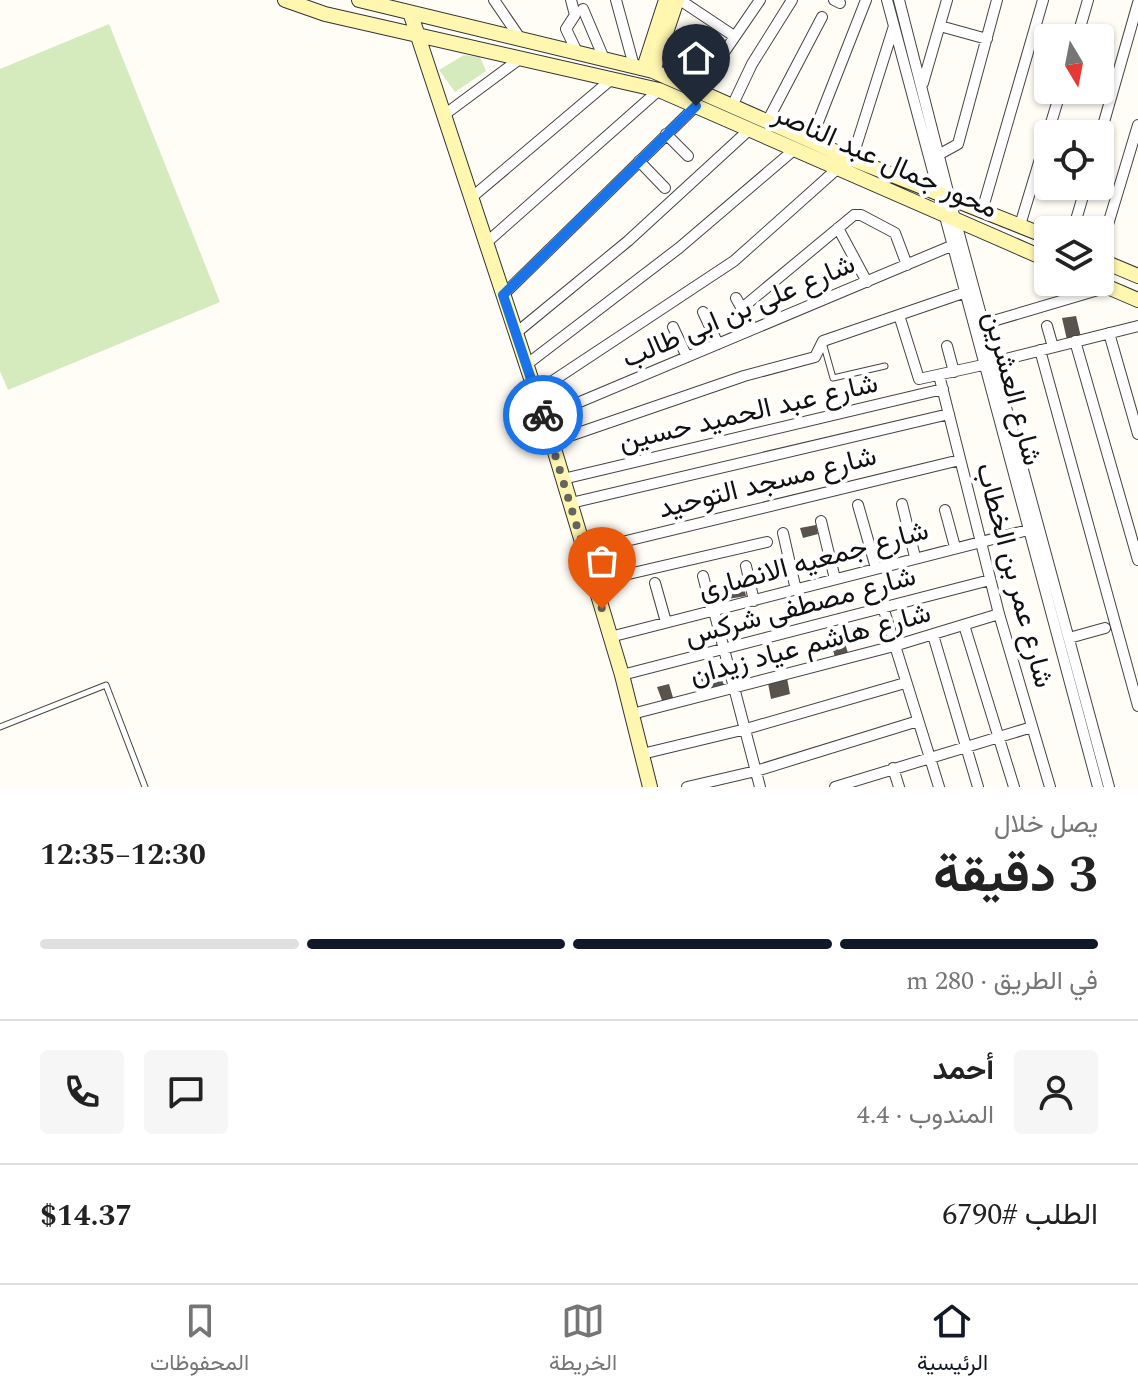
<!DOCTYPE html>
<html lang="ar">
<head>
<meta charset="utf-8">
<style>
  body { margin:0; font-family:Spectral,Vazirmatn,serif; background:#f6f6f6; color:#222; direction:rtl; height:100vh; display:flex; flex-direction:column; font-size:30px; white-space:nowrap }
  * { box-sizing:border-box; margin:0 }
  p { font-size:26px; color:#767676 }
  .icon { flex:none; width:44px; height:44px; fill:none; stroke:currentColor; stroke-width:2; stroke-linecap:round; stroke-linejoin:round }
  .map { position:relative; height:787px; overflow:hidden; direction:ltr }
  .sheet { display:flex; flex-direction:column; background:#fff; flex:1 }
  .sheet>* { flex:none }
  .needle { width:52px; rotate:170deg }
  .buttons { position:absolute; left:1034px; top:24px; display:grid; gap:16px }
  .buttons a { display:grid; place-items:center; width:80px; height:80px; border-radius:8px; background:#fff; box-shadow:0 2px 6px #0004; font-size:40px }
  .pin { position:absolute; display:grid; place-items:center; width:68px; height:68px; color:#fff; margin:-82px -34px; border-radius:50% 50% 50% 0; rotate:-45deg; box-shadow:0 0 8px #0007 }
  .pin .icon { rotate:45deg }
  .courier { position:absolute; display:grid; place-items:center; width:80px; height:80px; margin:-40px; border:6px solid #1a73e8; border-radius:50%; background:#fff; color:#222; box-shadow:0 2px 10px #0007 }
  .headline em { font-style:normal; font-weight:700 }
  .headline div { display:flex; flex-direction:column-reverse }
  .headline { display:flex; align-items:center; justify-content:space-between; height:136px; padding:0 40px }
  h1 { font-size:52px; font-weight:700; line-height:60px }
  .bar { display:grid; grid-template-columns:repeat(4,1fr); gap:12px 8px; align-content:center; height:96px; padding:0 40px }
  .bar i { height:10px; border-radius:6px; background:#e0e0e0 }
  .bar .active { background:#111827 }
  .bar p { grid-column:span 4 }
  .line { display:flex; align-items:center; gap:20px; padding:0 40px; border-top:2px solid #e0e0e0 }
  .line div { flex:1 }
  .round { display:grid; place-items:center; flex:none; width:84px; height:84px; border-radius:8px; background:#f6f6f6 }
  .tabs { display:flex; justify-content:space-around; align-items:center; height:112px; border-top:2px solid #e0e0e0; background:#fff; font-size:22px; color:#767676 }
  .tabs a { display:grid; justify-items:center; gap:4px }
  .tabs .active { color:#111827 }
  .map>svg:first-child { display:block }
  .green { fill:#d5ebbd }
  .building { fill:#5a524d }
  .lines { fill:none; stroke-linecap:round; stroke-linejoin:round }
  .lane-casing { stroke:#444; stroke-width:7 }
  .street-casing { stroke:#444; stroke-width:12 }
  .secondary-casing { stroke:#333; stroke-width:16 }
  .lane { stroke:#fff; stroke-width:5 }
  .street { stroke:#fff; stroke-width:10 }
  .secondary { stroke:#fff6b0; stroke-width:14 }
  .done { stroke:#646461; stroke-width:8; stroke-dasharray:0 14.4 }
  .route { stroke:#1a73e8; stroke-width:10 }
  .labels { text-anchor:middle; stroke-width:8; stroke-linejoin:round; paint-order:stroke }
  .street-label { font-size:28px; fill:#111; stroke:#fff }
</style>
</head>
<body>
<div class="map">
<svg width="1138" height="787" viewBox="0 0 1138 787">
  <rect width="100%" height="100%" fill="#fffdf5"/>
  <!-- green -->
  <path class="green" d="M109,24L220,302L8,390L0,371V69Z
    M464,55L480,57L486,71L455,92L439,70Z"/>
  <!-- building -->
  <path class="building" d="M1076,316L1081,337L1067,340L1062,318Z
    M816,525L818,534L803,538L800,528Z
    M742,578L746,596L728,599L724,581Z
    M843,637L848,653L835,657L830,640Z
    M718,671L725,687L705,691L700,676Z
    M787,678L790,694L771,699L768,683Z
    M669,684L674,701L663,703L657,687Z"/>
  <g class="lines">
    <!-- lane casing -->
    <g class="lane-casing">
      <path id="lane" d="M824,346L833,378L885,366
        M0,727L106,685L145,787"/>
    </g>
    <!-- street casing -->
    <g class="street-casing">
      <path id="street" d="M494,0L522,41
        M571,0L575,15L566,29L578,54
        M616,0L634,66
        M680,0L734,36
        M834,0L840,3
        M887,0L1098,787
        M899,0L955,219L1109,787
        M583,9L605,61
        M940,26L987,39
        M1077,38L1088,0
        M725,51L760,0
        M923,83L947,0
        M695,87L716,48
        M733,104L752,64L792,0
        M444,115L521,58
        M768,120L822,17
        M666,134L688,156
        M1100,136L1138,3
        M811,140L866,0
        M940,154L958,144L997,0
        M852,159L894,26
        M639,161L665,188
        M471,198L613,78
        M982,211L1043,0
        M1020,225L1061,90
        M838,228L867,282
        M1073,230L1086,186
        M486,243L659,90
        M1100,251L1138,125
        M503,295L696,106
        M736,298L753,329
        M742,308L854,215H861L895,233L907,265
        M703,312L718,344
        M899,315L919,379L983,365
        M983,324L1108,287
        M1047,326L1053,347
        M673,327L687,357
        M516,333L628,241L750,129
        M1109,333L1138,434
        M1075,341L1138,560
        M947,346L954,372
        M1040,350L1138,706
        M994,362L1138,326
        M526,365L679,248L795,149
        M939,375L999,614L1050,787
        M536,392L734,261L837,169
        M544,417L951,246
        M552,442L744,376L815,357L823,341L963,293
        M563,479L943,389
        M571,503L949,414
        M902,504L915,557
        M858,505L876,568
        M945,510L955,547
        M821,521L835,579
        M783,533L796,590
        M585,551L960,460
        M746,566L754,601
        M703,576L712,611
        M594,582L767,542
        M655,583L666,622
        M883,607L939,787
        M714,611L760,787
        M964,625L1014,787
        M933,635L978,787
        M610,637L1028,530
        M1069,638L1105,628
        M622,675L990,580
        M632,714L894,646L999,614
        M642,754L746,729L905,683
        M893,768L899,787
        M687,787L756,771L918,721
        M835,787L1032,727"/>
    </g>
    <!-- secondary casing -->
    <g class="secondary-casing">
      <path id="secondary" d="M285,0L325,14L659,90L1048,260
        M359,0L653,71L852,159L1048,237
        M411,15L552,442L622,675L650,787
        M644,68L666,0
        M653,71L677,0
        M1100,260L1138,276
        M1096,282L1138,300"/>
    </g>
    <!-- lane -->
    <use href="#lane" class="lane"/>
    <!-- street -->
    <use href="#street" class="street"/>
    <!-- secondary -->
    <use href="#secondary" class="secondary"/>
  </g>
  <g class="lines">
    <!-- done -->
    <path class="done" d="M543,415L602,609"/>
    <!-- route -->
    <path class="route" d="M543,415L503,295L696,106"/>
  </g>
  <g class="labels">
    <!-- street labels -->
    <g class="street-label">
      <text transform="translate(886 160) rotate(24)" y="10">محور جمال عبد الناصر</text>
      <text transform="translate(738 310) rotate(-23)" y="10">شارع على بن ابى طالب</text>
      <text transform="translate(1014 388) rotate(75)" y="10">شارع العشرين</text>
      <text transform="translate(748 411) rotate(-13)" y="10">شارع عبد الحميد حسين</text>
      <text transform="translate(767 481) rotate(-14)" y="10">شارع مسجد التوحيد</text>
      <text transform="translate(813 559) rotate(-15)" y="10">شارع جمعيه الانصارى</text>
      <text transform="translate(1016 575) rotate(75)" y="10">شارع عمر بن الخطاب</text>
      <text transform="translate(800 605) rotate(-15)" y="10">شارع مصطفى شركس</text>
      <text transform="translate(810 643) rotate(-15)" y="10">شارع هاشم عياد زيدان</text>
    </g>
  </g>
</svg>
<div class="buttons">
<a><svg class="needle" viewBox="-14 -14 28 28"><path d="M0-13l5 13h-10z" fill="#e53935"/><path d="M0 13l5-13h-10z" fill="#767676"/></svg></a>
<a><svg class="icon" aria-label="locate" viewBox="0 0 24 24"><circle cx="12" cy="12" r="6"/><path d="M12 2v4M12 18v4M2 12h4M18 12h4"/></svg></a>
<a><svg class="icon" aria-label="layers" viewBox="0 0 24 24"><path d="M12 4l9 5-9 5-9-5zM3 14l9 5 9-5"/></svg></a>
</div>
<div class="pin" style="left:602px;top:609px;background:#ea580c"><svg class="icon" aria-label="bag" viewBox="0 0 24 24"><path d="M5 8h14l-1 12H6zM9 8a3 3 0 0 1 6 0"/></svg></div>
<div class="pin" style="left:696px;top:106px;background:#1f2937"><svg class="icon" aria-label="home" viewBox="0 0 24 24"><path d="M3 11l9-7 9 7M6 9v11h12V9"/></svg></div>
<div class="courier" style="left:543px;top:415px"><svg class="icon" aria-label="bike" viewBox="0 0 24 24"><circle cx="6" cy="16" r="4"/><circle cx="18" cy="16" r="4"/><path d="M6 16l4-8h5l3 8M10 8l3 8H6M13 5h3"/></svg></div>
</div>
<section class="sheet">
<div class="headline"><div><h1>3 دقيقة</h1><p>يصل خلال</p></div><em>12:30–12:35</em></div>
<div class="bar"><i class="active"></i><i class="active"></i><i class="active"></i><i></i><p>في الطريق · 280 m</p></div>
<div class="line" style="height:144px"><a class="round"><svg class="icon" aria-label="person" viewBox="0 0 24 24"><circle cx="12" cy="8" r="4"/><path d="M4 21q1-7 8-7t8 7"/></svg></a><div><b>أحمد</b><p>المندوب · 4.4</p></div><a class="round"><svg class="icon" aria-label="chat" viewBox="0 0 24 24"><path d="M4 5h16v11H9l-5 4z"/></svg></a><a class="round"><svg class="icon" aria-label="phone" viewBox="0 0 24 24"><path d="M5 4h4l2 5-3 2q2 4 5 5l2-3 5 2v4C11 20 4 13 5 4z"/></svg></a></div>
<div class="line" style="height:104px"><div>الطلب #6790</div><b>$14.37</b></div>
</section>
<nav class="tabs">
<a class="active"><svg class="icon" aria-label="home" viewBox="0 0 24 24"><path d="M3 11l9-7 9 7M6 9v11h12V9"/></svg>الرئيسية</a>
<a><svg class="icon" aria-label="map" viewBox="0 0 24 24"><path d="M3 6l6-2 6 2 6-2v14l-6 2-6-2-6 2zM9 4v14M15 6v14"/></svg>الخريطة</a>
<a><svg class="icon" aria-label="saved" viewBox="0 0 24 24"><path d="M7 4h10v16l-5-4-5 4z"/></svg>المحفوظات</a>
</nav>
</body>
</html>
